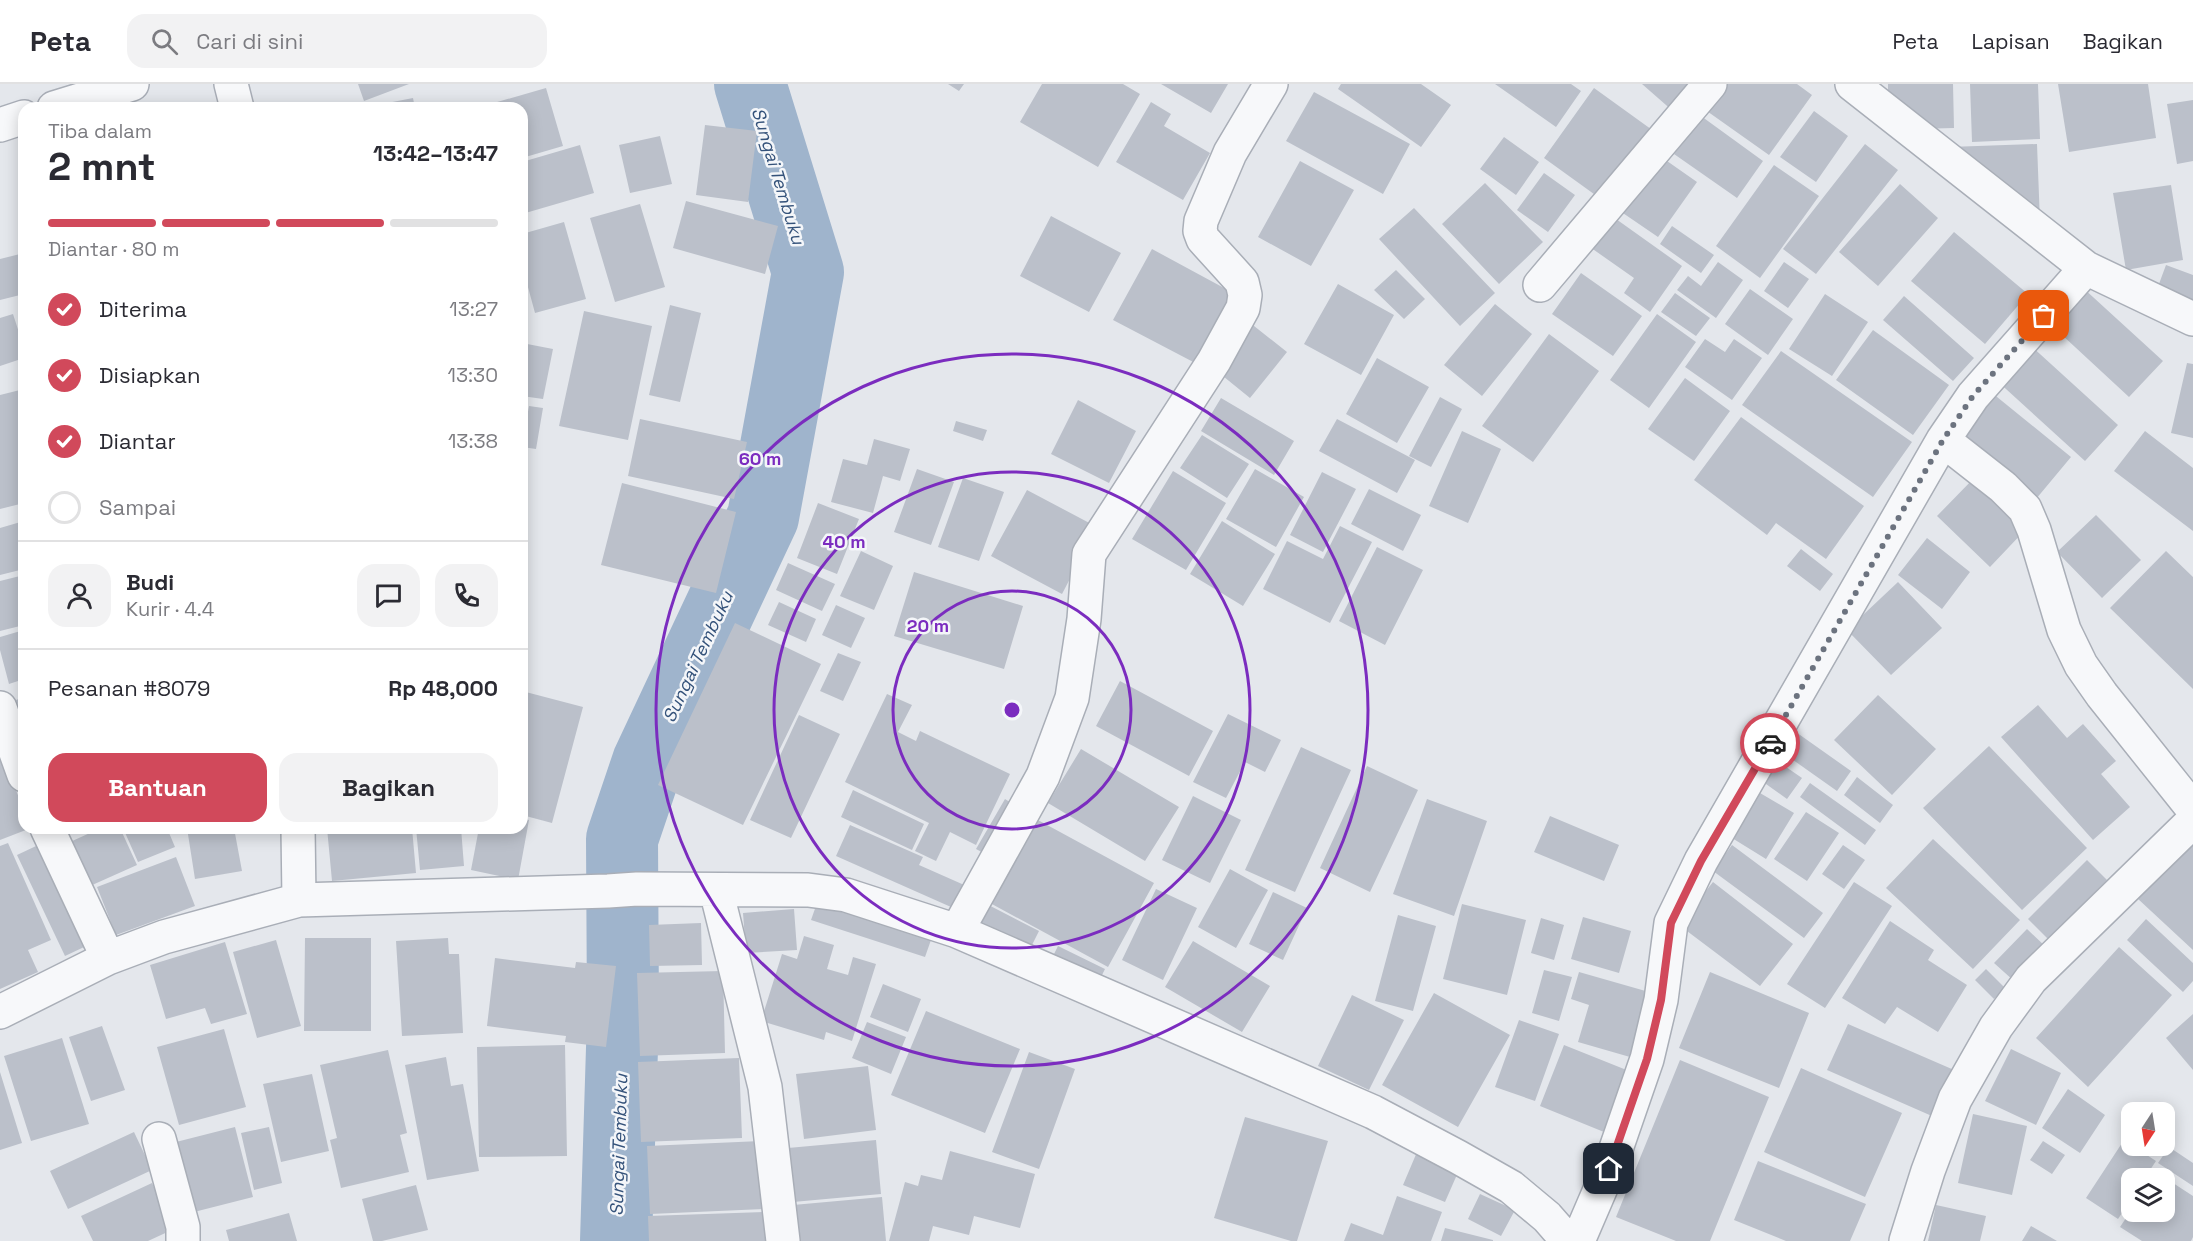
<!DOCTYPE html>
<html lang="id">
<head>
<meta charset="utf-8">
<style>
  body { margin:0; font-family:"Space Grotesk",sans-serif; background:#f2f2f3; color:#2b2b33; height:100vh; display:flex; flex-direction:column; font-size:22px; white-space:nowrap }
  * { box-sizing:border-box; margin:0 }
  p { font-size:20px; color:#7c7c81 }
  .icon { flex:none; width:33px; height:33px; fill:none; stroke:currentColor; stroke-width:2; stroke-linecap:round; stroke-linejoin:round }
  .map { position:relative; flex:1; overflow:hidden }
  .drawer { position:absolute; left:18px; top:18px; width:510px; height:732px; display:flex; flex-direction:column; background:#fff; border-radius:18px; box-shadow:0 3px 15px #0003 }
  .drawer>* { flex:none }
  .needle { width:39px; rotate:192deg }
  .controls { position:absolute; left:2121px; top:1018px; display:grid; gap:12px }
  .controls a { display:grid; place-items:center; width:54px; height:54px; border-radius:12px; background:#fff; box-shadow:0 3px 15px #0003; font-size:30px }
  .pin { position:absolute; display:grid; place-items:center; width:51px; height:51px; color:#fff; margin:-26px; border-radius:12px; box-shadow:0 3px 9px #0006 }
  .courier { position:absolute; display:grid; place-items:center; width:60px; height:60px; margin:-30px; border:4px solid #d1495b; border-radius:50%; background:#fff; color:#222; box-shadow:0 2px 8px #0007 }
  .overview em { font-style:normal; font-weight:800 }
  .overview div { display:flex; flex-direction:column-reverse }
  .overview { display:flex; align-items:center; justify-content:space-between; height:102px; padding:0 30px }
  h1 { font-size:39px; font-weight:800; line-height:45px }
  .bar { display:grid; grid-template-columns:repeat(4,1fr); gap:9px 6px; align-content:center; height:72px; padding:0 30px }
  .bar i { height:8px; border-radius:4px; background:#e1e1e2 }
  .bar .active { background:#d1495b }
  .bar p { grid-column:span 4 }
  .line { display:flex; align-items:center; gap:15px; padding:0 30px; border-top:2px solid #e1e1e2 }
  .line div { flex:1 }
  .round { display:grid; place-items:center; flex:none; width:63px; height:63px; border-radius:18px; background:#f2f2f3 }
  ol { padding:0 30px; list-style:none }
  li { display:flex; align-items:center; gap:18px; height:66px }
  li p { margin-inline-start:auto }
  li .icon { padding:6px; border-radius:50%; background:#d1495b; color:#fff; stroke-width:4 }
  li:last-child { color:#7c7c81 }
  li i { width:33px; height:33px; border:3px solid #e1e1e2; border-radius:50% }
  .action { display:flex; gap:12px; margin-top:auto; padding:12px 30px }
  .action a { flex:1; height:69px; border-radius:18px; background:#d1495b; color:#fff; font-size:24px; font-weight:800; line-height:69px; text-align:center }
  .action a+a { background:#f2f2f3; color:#2b2b33 }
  header { display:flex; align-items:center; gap:36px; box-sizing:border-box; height:84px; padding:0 30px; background:#fff; border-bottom:2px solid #e1e1e2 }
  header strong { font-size:28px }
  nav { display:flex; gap:33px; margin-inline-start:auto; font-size:21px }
  .search { width:420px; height:54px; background:#f2f2f3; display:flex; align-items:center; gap:15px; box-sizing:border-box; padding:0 21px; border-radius:18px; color:#7c7c81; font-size:22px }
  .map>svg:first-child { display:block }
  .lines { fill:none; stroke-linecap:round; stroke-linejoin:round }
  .river { stroke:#9fb4cc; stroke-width:72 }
  .building { fill:#bbc0ca }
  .minor-casing { stroke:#a9aeb7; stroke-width:36 }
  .minor { stroke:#f7f8fa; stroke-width:33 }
  .done { stroke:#6c737f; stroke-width:6; stroke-dasharray:0 10.8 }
  .route { stroke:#d1495b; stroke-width:8 }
  .ring { fill:none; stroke:#7b2cbf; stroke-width:3 }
  .labels { text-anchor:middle; stroke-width:5; stroke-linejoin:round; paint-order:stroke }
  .water-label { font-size:18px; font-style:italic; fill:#34527a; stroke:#f4f6f9 }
  .centre { fill:#7b2cbf; stroke:#f4f6f9; stroke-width:3 }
  .ring-label { font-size:18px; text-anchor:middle; font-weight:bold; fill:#7b2cbf; stroke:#f4f6f9; stroke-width:5; stroke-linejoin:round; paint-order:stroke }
</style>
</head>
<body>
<header>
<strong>Peta</strong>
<div class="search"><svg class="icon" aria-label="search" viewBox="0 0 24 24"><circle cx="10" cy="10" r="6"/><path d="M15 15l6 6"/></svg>Cari di sini</div>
<nav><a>Peta</a><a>Lapisan</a><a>Bagikan</a></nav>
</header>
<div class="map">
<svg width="2193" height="1157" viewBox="0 0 2193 1157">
  <rect width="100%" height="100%" fill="#e4e7ec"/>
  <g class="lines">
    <!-- river -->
    <path class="river" d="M616,1157L623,932L622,755L648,678L763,433L808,188L750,0"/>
  </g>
  <!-- building -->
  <path class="building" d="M358,0H409L364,17Z
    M948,0H964L959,7Z
    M1042,0H1123L1140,10L1098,83L1020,38Z
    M1161,0H1228L1211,29Z
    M1341,0H1421L1451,21L1421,63L1338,5Z
    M1495,0H1571L1581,7L1556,43Z
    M1642,0H1698L1674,28Z
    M1721,0H1797L1812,11L1769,71L1704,25Z
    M1888,0H1953L1954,44L1916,45L1888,21Z
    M1970,0H2038L2040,55L1972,58Z
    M2058,0H2148L2156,54L2069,68Z
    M546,4L563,62L522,74V24L480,23Z
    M1594,4L1655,48L1605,118L1544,74Z
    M1314,8L1410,60L1383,110L1286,57Z
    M413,14L415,24H378L377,21Z
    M2193,16V77L2177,80L2167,20Z
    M1151,18L1171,30L1164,42L1210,69L1183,116L1116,78Z
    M1814,27L1848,52L1816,98L1780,73Z
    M1701,32L1763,77L1737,114L1674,70Z
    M705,41L757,47L748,118L696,111Z
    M660,52L672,100L630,109L619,61Z
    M1504,53L1539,78L1516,111L1480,85Z
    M1865,60L1898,86L1816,190L1783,165Z
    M2037,60L2040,138L1949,63Z
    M580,61L594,109L522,130V78Z
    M1657,70L1697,98L1658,153L1617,125Z
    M1300,77L1354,106L1311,182L1258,153Z
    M1774,81L1819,112L1760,194L1716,162Z
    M1544,89L1575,111L1548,148L1517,126Z
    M1485,99L1543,158L1499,200L1442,140Z
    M1900,100L1938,134L1878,202L1839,168Z
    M2171,101L2183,176L2126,186L2113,109Z
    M686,117L778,142L765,190L673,164Z
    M640,120L665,203L615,218L590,134Z
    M1414,124L1495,209L1460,242L1379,155Z
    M1609,130L1682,182L1650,228L1624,209L1634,194L1587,161Z
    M1051,132L1121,169L1089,228L1020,192Z
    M564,138L586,215L535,229L522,181V150Z
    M1672,142L1714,171L1701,189L1660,160Z
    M1954,148L2028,210L1985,260L1911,197Z
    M1152,165L1237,211L1199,281L1113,236Z
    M24,169V210L0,216V175Z
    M1718,178L1743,196L1716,234L1677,206L1688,192L1701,202Z
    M1784,178L1809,195L1788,224L1764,207Z
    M2166,181L2193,191V222L2156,208Z
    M1396,186L1425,215L1404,235L1374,206Z
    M1581,189L1642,232L1613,272L1552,230Z
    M1338,200L1394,231L1361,291L1304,260Z
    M2082,203L2163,277L2129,313L2048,238Z
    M1750,205L1793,235L1768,271L1725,240Z
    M1675,209L1710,234L1696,252L1661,228Z
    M1825,210L1868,238L1832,292L1789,265Z
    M1904,212L1974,274L1953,297L1883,236Z
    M1495,220L1532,250L1482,312L1444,281Z
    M670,221L701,229L680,318L649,311Z
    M584,227L652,242L628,356L559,342Z
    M13,230L24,264V274L0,282V234Z
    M1657,230L1696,258L1649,324L1610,296Z
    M1249,238L1287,268L1250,314L1213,284Z
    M1873,246L1949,301L1913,351L1836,296Z
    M1549,250L1599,287L1533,378L1482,342Z
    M1705,255L1725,268L1734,255L1762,274L1732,316L1685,283Z
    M522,259L553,265L543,315L522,312Z
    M2028,259L2118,341L2085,377L1995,295Z
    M1781,267L1912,358L1873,413L1742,321Z
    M1377,274L1429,303L1397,359L1346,330Z
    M2187,279L2193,280V354L2171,349Z
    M1685,294L1730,327L1694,377L1648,345Z
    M1986,304L2071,373L2036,415L1952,345Z
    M24,305V419L0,425V311Z
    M1440,313L1462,325L1431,383L1409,372Z
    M1221,314L1294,357L1274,391L1201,347Z
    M1078,316L1136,347L1109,399L1051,370Z
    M529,322L543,324L536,365L522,363Z
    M1741,333L1864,422L1826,475L1776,439L1767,451L1694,396Z
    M640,335L747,358L734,415L628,392Z
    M1337,335L1415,376L1397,409L1319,367Z
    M956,337L987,346L983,357L953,347Z
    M1462,347L1501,365L1468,439L1429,422Z
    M2145,347L2193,384V447L2114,387Z
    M1202,351L1249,380L1227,414L1180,384Z
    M874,355L910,365L900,397L883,392L873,429L831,418L843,375L867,381Z
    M917,385L954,398L931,461L894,448Z
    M1255,385L1304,413L1276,463L1226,435Z
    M1173,387L1226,419L1186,486L1132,455Z
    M1322,388L1356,405L1323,468L1290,451Z
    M1975,393L2027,444L1990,483L1937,432Z
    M963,394L1004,408L979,477L938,463Z
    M622,399L736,428L716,509L601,481Z
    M1369,405L1421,431L1403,467L1351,440Z
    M1027,406L1097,443L1062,510L991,472Z
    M818,419L859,435L837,490L797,474Z
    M2096,431L2141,476L2102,514L2057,468Z
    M24,437V485L0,491V444Z
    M1222,437L1275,470L1243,522L1190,490Z
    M1340,442L1372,458L1330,539L1263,505L1287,457L1323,475Z
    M1927,454L1970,488L1942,525L1898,491Z
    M1377,463L1423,486L1385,561L1339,537Z
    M1801,465L1833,490L1820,507L1787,482Z
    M861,467L893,482L874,526L840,512Z
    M2166,467L2193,493V605L2110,524Z
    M788,479L835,500L822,527L776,506Z
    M914,488L1023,522L1004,585L894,552Z
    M24,491V541L0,547V497Z
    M1898,498L1942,544L1891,591L1847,546Z
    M779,518L816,535L806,558L768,541Z
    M836,521L865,534L851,564L822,551Z
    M735,539L821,580L743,741L658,701Z
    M24,546V595L9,600L0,566V553Z
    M838,569L861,578L843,617L820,607Z
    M1120,597L1213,647L1189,692L1096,642Z
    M522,607L583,623L552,739L522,731Z
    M887,610L912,621L898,648L916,657L920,647L1010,690L976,761L950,748L936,777L915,767L929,739L845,698Z
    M1878,611L1936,665L1892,711L1834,656Z
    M24,613V637L16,616Z
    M2038,621L2067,654L2083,640L2116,677L2101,690L2130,723L2093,756L2001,653Z
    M1228,630L1281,656L1265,688L1245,678L1226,714L1193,698Z
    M799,631L840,650L791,754L750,736Z
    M1793,646L1851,687L1837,707L1779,666Z
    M1989,662L2087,764L2022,826L1923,724Z
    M1301,663L1351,686L1295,808L1245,786Z
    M1081,665L1179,723L1145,777L1048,719Z
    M2,672L24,726V744H31L0,756V673Z
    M1773,674L1802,694L1787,715L1759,695Z
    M1367,682L1418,706L1370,808L1320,784Z
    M1857,693L1893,721L1880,739L1844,711Z
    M1810,699L1876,746L1865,761L1800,713Z
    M853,706L924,740L912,766L841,733Z
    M1760,709L1794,729L1766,775L1732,754Z
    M1193,712L1241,736L1210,799L1162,776Z
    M1005,715L1021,725L993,774L976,765Z
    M1427,715L1487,737L1454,832L1393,810Z
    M1806,728L1839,749L1807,797L1774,775Z
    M1025,729L1154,799L1108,883L979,813Z
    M1550,732L1619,761L1604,797L1534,768Z
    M522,734L529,736L518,796L471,786L479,744H522Z
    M850,741L923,773L919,781L971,804L960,827L836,772Z
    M101,744H120L137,781L90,802L70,758Z
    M123,744H167L175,763L138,778Z
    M187,744H234L242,787L195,795Z
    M327,744H412L416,789L332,797Z
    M416,744H461L464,782L420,786Z
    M51,755L99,856L65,872L17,771Z
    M1933,755L2020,836L1973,885L1886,804Z
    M2193,756V866L2137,814Z
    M8,759L51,856L28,866L38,888L0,905V762Z
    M1732,761L1823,829L1804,854L1713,787Z
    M1843,761L1865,776L1844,805L1822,790Z
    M176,773L195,822L116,851L97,803Z
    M2087,776L2107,796L2048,855L2028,835Z
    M1230,785L1268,806L1236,864L1198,843Z
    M1713,798L1793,860L1760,902L1679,841Z
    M1854,798L1892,822L1825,924L1787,900Z
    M1156,805L1197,824L1163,896L1122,876Z
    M1273,808L1307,824L1283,876L1249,860Z
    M977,815L1039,847L1029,867L967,836Z
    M817,819L931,856L925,873L811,836Z
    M1462,820L1526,836L1507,911L1443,895Z
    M794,825L797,866L746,869L743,829Z
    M1398,831L1436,842L1413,927L1375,917Z
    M1583,833L1631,847L1619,889L1571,875Z
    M1541,834L1564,841L1554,876L1531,869Z
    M2146,835L2193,879V897L2183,908L2127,856Z
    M1890,837L1934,866L1928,876L1967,901L1938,948L1897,923L1885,940L1842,914Z
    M701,839L702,881L650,882L649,841Z
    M2027,845L2046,863L2014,897L1994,879Z
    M804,852L834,861L827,885L848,891L853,873L876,880L852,957L826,948L824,956L761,937L782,870L797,875Z
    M305,854H371V947H304Z
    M448,854L449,870H459L463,949L402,952L396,857Z
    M276,856L301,942L257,954L233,868Z
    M1193,857L1270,902L1242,948L1165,903Z
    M225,858L247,930L211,940L205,924L166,935L150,881Z
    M1058,862L1105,885L1098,899L1051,876Z
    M2119,863L2172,911L2088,1003L2036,954Z
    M495,874L575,884L576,878L616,882L606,963L565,958L566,952L487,942Z
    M1986,885L2005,904L1994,915L1975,896Z
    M1544,886L1572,893L1559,937L1532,929Z
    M723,887L725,969L640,972L637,889Z
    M1579,888L1649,908L1630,973L1578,958L1589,921L1571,915Z
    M1710,888L1809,929L1779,1004L1679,964Z
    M883,900L921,915L908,948L870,933Z
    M1434,909L1510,951L1458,1043L1382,1001Z
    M1352,911L1404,936L1369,1006L1318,982Z
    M926,927L1020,965L985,1049L891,1011Z
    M2193,930V986L2166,954Z
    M1519,936L1559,950L1535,1017L1495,1003Z
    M867,938L906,953L891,990L852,974Z
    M1848,940L1961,989L1941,1036L1827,986Z
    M102,942L125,1006L91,1017L69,953Z
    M224,945L246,1023L179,1041L157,963Z
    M62,954L89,1040L31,1057L4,972Z
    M565,961L567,1072L479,1073L477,963Z
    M1564,961L1629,987L1604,1048L1540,1022Z
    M2011,965L2061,989L2036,1041L1985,1017Z
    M388,966L407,1049L400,1051L409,1088L341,1104L330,1056L337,1054L320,981Z
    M1029,968L1075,985L1039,1085L992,1068Z
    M446,973L451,1002L463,1000L479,1087L427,1096L405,981Z
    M739,974L742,1054L641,1058L638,978Z
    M1680,976L1769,1013L1710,1157H1676L1616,1133Z
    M868,982L876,1046L804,1055L796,990Z
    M1801,984L1902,1029L1865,1113L1764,1068Z
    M0,988L22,1059L0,1066Z
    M312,990L329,1067L281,1078L263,1000Z
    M2068,1005L2105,1031L2080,1069L2042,1044Z
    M1973,1030L2027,1042L2012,1111L1958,1099Z
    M1245,1033L1328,1057L1297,1157H1291L1214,1134Z
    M235,1043L253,1113L194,1128L176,1058Z
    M269,1043L282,1099L254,1106L241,1049Z
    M134,1048L152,1086L68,1125L50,1087Z
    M876,1056L881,1110L793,1118L788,1064Z
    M2124,1056L2156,1077L2144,1095H2132V1114L2118,1135L2086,1114Z
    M761,1057L764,1125L650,1130L647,1062Z
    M2043,1057L2065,1071L2052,1090L2030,1076Z
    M2169,1063L2193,1079V1102L2158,1079Z
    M950,1067L1035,1090L1020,1144L974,1132L969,1151L933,1142L929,1157H889L905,1098L918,1102L921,1091L942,1096Z
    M1417,1068L1459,1086L1445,1118L1403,1101Z
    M1758,1077L1866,1120L1850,1157H1786L1734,1136Z
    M2156,1088L2193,1112V1153L2191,1157H2142L2120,1143L2130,1128H2164V1095H2152Z
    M152,1099L174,1145L148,1157H93L81,1132Z
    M416,1101L428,1146L382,1157H373L362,1115Z
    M1480,1110L1515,1126L1501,1152L1468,1135Z
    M1397,1112L1442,1128L1431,1157H1344L1351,1139L1383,1151Z
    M882,1113L886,1157H796L793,1121Z
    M1936,1121L1986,1132L1980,1157H1928Z
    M765,1128L767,1157H649L648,1132Z
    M289,1129L297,1157H229L226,1146Z
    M2031,1142L2057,1157H2022Z
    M1445,1144L1493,1156V1157H1441Z"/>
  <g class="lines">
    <!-- minor casing -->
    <g class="minor-casing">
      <path id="minor" d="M231,0L237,24
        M1852,0L2086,184L2193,235
        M54,24L132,0
        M0,41L24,33
        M1540,201L1710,0
        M1943,356L2003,403L2025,425L2034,446L2064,546L2081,581L2102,611L2193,725
        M0,624L24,691
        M47,744L108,874
        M298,744L299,816
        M716,806L765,1003L783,1157
        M957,847L1043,692L1072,614L1084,535L1089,470L1214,277L1243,224L1245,211L1242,198L1203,155L1200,147L1201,137L1230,69L1271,0
        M0,928L108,874L164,853L299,816L608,807L637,805L808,806L846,811L957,847L1373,1028L1458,1073L1511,1103L1547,1133L1568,1157
        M159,1055L183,1143V1157
        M1578,1157L1609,1085L1647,975L1661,916L1671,839L1701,777L1943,356L1973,312L2086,184
        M1906,1157L1928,1087L1955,1015L1996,943L2031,895L2193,737"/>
    </g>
    <!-- minor -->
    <use href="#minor" class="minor"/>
  </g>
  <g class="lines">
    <!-- done -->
    <path class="done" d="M1770,659L1943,356L1973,312L2044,232"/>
    <!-- route -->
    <path class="route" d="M1609,1085L1647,975L1661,916L1671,839L1701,777L1770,659"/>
  </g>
  <!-- distance rings -->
  <g class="ring">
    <circle cx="1012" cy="626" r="119"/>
    <circle cx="1012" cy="626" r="238"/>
    <circle cx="1012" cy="626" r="356"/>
  </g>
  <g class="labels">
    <!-- water labels -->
    <g class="water-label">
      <text transform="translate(778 92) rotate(73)" y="6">Sungai Tembuku</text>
      <text transform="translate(698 573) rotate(-65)" y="6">Sungai Tembuku</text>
      <text transform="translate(619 1061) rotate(-88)" y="6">Sungai Tembuku</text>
    </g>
  </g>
  <circle cx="1012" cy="626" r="9" class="centre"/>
  <g class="ring-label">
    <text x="760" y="381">60 m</text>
    <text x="844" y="464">40 m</text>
    <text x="928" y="548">20 m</text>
  </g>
</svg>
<div class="controls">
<a><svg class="needle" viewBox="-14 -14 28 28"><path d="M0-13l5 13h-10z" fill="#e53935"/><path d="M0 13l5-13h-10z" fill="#7c7c81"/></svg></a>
<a><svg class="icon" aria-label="layers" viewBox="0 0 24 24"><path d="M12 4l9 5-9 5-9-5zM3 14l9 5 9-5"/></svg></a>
</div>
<div class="pin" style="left:2044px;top:232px;background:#ea580c"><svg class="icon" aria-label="bag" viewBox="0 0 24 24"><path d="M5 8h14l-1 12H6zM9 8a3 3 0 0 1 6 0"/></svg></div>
<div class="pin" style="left:1609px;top:1085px;background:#1f2937"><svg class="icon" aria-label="home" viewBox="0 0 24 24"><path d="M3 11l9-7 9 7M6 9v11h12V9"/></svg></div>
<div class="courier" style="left:1770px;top:659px"><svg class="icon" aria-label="car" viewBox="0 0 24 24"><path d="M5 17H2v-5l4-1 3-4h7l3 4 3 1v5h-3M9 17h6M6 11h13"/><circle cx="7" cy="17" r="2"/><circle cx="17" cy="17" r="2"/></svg></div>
<section class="drawer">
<div class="overview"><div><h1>2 mnt</h1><p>Tiba dalam</p></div><em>13:42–13:47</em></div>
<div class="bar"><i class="active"></i><i class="active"></i><i class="active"></i><i></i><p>Diantar · 80 m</p></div>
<ol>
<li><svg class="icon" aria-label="check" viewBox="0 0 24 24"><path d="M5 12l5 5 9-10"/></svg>Diterima<p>13:27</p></li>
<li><svg class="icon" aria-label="check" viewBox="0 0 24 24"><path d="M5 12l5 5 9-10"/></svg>Disiapkan<p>13:30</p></li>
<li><svg class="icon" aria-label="check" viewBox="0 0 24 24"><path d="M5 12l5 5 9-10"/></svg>Diantar<p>13:38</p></li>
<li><i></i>Sampai</li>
</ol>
<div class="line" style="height:108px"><a class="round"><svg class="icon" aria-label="person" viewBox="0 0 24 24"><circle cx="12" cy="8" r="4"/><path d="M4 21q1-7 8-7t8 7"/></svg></a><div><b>Budi</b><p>Kurir · 4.4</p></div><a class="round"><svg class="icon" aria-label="chat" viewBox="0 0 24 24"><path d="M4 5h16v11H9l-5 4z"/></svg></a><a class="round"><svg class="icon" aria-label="phone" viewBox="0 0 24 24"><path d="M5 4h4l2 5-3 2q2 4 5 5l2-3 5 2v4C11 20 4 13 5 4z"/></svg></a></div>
<div class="line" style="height:78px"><div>Pesanan #8079</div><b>Rp 48,000</b></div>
<div class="action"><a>Bantuan</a><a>Bagikan</a></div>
</section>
</div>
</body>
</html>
